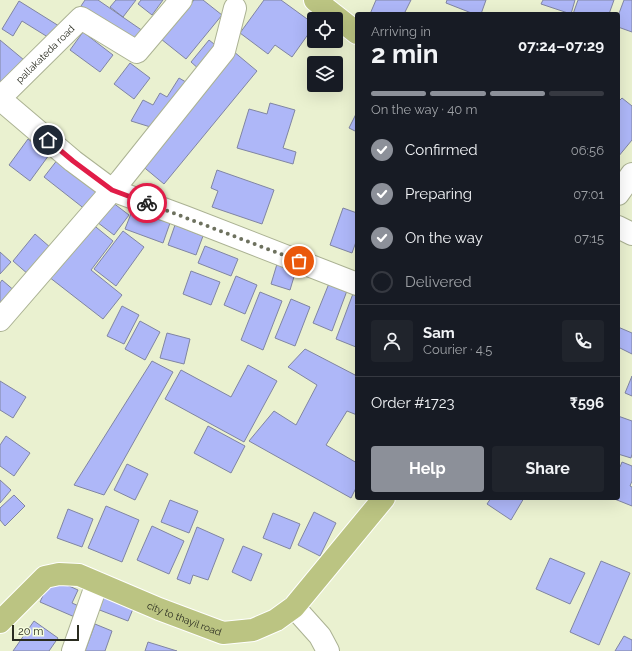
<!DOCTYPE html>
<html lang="en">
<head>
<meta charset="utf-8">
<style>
  body { margin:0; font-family:Raleway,sans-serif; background:#20242c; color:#f1f3f6; height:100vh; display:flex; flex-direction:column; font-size:15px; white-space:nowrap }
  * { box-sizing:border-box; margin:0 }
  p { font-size:13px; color:#9ea1a6 }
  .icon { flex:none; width:22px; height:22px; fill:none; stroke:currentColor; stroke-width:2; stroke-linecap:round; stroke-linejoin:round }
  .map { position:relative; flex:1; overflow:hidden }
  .panel { position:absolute; left:355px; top:12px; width:265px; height:488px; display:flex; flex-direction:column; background:#171b24; border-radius:4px; box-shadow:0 4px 16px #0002 }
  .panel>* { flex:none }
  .controls { position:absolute; left:307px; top:12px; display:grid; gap:8px }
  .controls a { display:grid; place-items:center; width:36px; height:36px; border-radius:4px; background:#171b24; box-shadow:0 4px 16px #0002; font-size:20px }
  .scale { position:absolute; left:12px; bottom:10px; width:67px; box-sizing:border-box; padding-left:4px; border:2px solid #2a2c20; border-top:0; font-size:11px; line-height:14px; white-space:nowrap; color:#2a2c20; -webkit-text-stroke:3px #f7fedd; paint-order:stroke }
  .pin { position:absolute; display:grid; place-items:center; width:34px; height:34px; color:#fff; margin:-17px; border:2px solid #fff; border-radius:50%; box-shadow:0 1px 4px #0007 }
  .courier { position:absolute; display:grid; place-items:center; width:40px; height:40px; margin:-20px; border:3px solid #e11d48; border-radius:50%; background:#fff; color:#222; box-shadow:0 1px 5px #0007 }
  .headline em { font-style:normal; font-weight:700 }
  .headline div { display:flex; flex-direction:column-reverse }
  .headline { display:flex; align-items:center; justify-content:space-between; height:68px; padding:0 16px }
  h1 { font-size:26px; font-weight:700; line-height:30px }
  .bar { display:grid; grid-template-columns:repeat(4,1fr); gap:6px 4px; align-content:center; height:48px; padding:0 16px }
  .bar i { height:5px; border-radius:3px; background:#363941 }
  .bar .on { background:#8c9099 }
  .bar p { grid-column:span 4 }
  .line { display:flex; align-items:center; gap:10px; padding:0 16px; border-top:1px solid #363941 }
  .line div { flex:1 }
  .round { display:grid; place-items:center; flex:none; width:42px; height:42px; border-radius:4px; background:#20242c }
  ol { padding:0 16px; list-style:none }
  li { display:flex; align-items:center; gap:12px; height:44px }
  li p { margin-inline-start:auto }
  li .icon { padding:4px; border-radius:50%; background:#8c9099; color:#fff; stroke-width:4 }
  li:last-child { color:#9ea1a6 }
  li i { width:22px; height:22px; border:2px solid #363941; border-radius:50% }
  .primary-button { display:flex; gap:8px; margin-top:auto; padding:8px 16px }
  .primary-button a { flex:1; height:46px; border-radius:4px; background:#8c9099; color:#fff; font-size:16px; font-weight:700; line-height:46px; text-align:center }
  .primary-button a+a { background:#20242c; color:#f1f3f6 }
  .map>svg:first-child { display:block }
  .building { fill:#aeb7f8; stroke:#8085a2 }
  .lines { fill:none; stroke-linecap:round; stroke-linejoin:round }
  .minor-casing { stroke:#abb293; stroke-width:24 }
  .major-casing { stroke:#fff; stroke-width:24 }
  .minor { stroke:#fff; stroke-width:22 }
  .major { stroke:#bbc482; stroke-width:22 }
  .done { stroke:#6d715e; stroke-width:4; stroke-dasharray:0 7.2 }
  .route { stroke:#e11d48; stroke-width:5 }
  .labels { text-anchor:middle; stroke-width:4; stroke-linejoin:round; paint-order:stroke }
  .street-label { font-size:10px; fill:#2a2c20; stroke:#f7fedd }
</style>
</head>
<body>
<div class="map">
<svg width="632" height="651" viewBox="0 0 632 651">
  <rect width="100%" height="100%" fill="#eaf1d0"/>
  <!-- building -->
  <path class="building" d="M85,0H98L143,31L134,43L81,6Z
    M116,0H136L123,17L110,7Z
    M141,0H163L152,15L138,4Z
    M194,0H203L222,15L186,59L161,39Z
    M264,0H281L314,24V26L292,57L275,45L268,54L240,33Z
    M376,0H411L404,14H370Z
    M447,0H486L481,14H474L446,3Z
    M543,0H575L571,14L541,4Z
    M578,0H614L609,14H573Z
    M624,0H632V32L618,27V16Z
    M19,1L59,26L51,39L22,21L13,36L2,29Z
    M83,32L113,55L100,72L70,50Z
    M0,40L24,60L0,83Z
    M209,40L219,48L200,70L191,62Z
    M233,51L257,71L164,184L140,164Z
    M130,63L150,78L134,99L114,84Z
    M179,78L191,85L157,129L131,121L143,100L153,105L160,93L167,97Z
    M622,98L632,106V140L618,157V102Z
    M270,103L295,110L283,148L296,152L293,164L237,148L249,109L267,114Z
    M357,112V132L349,128Z
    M28,139L49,155L30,181L9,165Z
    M58,159L100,191L86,210L44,177Z
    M217,170L274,190L262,224L212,207L218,191L211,188Z
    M108,199L129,215L114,235L93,219Z
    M343,208L357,213V239L352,253L330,245Z
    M132,211L170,223L163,243L125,229Z
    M91,223L113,241L91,270L122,295L103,319L49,277Z
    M175,225L203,236L196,255L168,245Z
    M123,231L144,247L116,286L94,269Z
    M35,234L51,248L29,275L13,261Z
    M205,246L238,259L231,276L198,263Z
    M0,252L11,262L0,274Z
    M277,264L296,270L290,290L271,284Z
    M191,271L220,282L211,305L183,294Z
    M236,276L257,285L245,314L224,305Z
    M2,280L16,292L0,311V283Z
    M330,281L348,288L332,331L313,323Z
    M354,291L357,293L356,347L336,339Z
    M260,292L282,301L263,350L241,340Z
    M291,299L310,307L295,346L275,338Z
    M122,306L139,315L124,344L107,336Z
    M140,321L160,332L145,360L125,349Z
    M618,327L632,333V354L618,347Z
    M167,333L190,339L184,364L160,358Z
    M305,349L357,376V415L347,411L326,445L357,463V486L351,498L249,441L274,411L296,425L317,385L288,367Z
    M152,361L173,372L104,495L74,485Z
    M248,365L277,381L244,442L165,399L181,370L231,397Z
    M632,376V396L625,393Z
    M0,381L26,397L13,418L0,410Z
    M618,416L632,421V454L631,458L618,454Z
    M208,426L245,446L231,473L194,453Z
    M6,436L30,453L14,476L0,466V445Z
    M622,462L632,466V481L630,486L632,487V506L612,498H618V466L620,467Z
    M127,464L148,474L135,500L114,490Z
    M0,480L11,490L0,503Z
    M14,495L25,506L5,526L0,520V508Z
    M491,498H524L511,520L487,504Z
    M170,500L198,511L189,533L161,522Z
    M106,506L139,520L122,562L88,548Z
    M68,509L93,519L82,547L57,538Z
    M314,512L336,523L320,556L298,545Z
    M273,513L300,524L290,549L263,538Z
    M152,526L184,541L169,574L137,560Z
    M197,527L224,539L208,580L193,575L190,584L177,579Z
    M243,546L262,554L251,581L232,572Z
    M550,558L585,573L570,604L536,589Z
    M601,561L630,573L599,645L570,632Z
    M51,578L78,590L72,603L81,607L77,618L40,602Z
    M104,592L135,604L128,621L97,609Z
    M34,621L58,638L49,651H13Z
    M95,624L112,631L105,651H85Z
    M624,636L632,640V651H615Z
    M148,642L177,651H145Z"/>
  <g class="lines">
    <!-- minor casing -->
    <g class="minor-casing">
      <g id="minor">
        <path id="s1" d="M0,98L81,18L137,52L181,0"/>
        <path d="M0,99L73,161L112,190L185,217L357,284"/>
        <path d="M618,194L632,174"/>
        <path d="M618,227L632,234"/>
        <path d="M0,320L121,180L224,51L235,8"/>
        <path d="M294,607L320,636L328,651"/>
        <path d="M73,651L97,583"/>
      </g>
    </g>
    <!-- major casing -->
    <g class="major-casing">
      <g id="major">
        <path d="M315,0L357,33"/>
        <path id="s2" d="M0,622L45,577L59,574L79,575L159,609L223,633L253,630L276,620L294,607L384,498"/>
      </g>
    </g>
    <!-- minor -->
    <use href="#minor" class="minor"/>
    <!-- major -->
    <use href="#major" class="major"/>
  </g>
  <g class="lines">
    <!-- done -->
    <path class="done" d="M147,203L299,261"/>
    <!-- route -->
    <path class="route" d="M48,140L73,161L112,190L147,203"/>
  </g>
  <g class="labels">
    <!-- street labels -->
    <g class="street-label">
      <text dy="4" stroke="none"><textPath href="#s1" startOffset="63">pallakateda road</textPath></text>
      <text dy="4" stroke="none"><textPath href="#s2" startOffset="212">city to thayil road</textPath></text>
    </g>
  </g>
</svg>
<div class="controls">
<a><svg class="icon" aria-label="locate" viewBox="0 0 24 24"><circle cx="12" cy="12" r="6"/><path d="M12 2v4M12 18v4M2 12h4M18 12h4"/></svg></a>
<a><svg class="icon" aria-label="layers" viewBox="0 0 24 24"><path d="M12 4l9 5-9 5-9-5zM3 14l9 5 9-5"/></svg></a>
</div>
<div class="scale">20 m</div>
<div class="pin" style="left:299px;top:261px;background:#ea580c"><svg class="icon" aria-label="bag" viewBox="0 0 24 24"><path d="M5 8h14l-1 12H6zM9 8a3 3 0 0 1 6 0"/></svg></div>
<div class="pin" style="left:48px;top:140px;background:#1f2937"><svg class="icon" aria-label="home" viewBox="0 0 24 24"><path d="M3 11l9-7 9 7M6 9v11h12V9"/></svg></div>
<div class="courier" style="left:147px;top:203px"><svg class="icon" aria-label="bike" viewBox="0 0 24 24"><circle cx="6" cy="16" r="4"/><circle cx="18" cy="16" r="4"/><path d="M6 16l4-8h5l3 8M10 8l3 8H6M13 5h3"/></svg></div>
<section class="panel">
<div class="headline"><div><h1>2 min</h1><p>Arriving in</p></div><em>07:24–07:29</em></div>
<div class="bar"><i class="on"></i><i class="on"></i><i class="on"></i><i></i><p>On the way · 40 m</p></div>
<ol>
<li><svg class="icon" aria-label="check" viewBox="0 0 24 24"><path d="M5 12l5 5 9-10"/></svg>Confirmed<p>06:56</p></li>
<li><svg class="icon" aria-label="check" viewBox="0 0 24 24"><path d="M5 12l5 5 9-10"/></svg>Preparing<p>07:01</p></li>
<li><svg class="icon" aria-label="check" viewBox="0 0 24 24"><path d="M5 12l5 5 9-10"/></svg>On the way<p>07:15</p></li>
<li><i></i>Delivered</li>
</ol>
<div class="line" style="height:72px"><a class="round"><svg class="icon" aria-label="person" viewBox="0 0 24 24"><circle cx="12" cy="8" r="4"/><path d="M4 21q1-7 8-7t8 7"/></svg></a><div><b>Sam</b><p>Courier · 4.5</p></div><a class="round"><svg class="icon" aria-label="phone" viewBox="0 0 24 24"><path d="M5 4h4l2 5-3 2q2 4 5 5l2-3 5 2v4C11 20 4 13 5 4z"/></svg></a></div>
<div class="line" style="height:52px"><div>Order #1723</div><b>₹596</b></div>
<div class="primary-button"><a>Help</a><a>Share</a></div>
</section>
</div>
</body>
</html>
